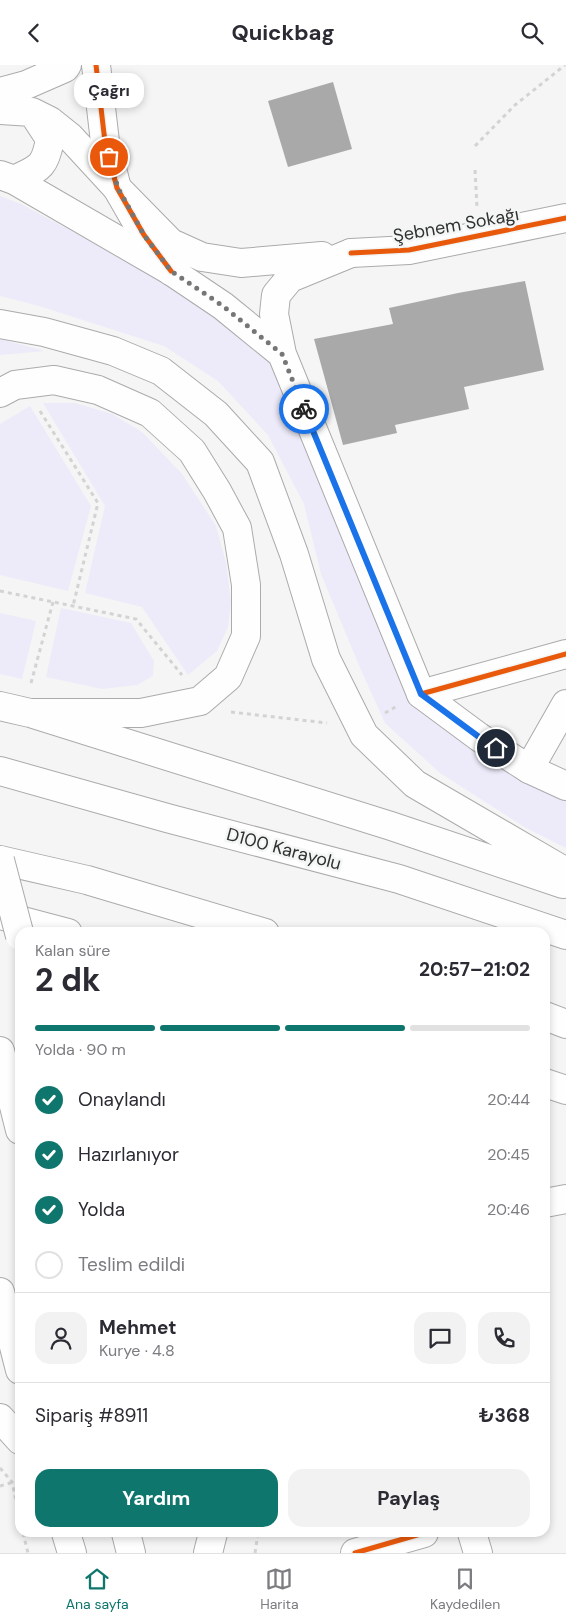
<!DOCTYPE html>
<html lang="tr">
<head>
<meta charset="utf-8">
<style>
  body { margin:0; font-family:"DM Sans",sans-serif; background:#f2f2f3; color:#2b2b33; height:100vh; display:flex; flex-direction:column; font-size:19px; white-space:nowrap }
  * { box-sizing:border-box; margin:0 }
  p { font-size:16px; color:#7c7c81 }
  .icon { flex:none; width:28px; height:28px; fill:none; stroke:currentColor; stroke-width:2; stroke-linecap:round; stroke-linejoin:round }
  .map { position:relative; flex:1; overflow:hidden }
  .sheet { position:absolute; left:15px; top:862px; width:535px; height:610px; display:flex; flex-direction:column; background:#fff; border-radius:15px; box-shadow:0 2px 8px #0003 }
  .sheet>* { flex:none }
  .pin { position:absolute; display:grid; place-items:center; width:42px; height:42px; color:#fff; margin:-21px; border:2px solid #fff; border-radius:50%; box-shadow:0 1px 5px #0007 }
  .courier { position:absolute; display:grid; place-items:center; width:50px; height:50px; margin:-25px; border:4px solid #1a73e8; border-radius:50%; background:#fff; color:#222; box-shadow:0 1px 6px #0007 }
  .bubble { position:absolute; height:35px; border-radius:15px; background:#fff; box-shadow:0 2px 8px #0003; font-size:16px; font-weight:700; line-height:35px; text-align:center }
  .headline em { font-style:normal; font-weight:700 }
  .headline div { display:flex; flex-direction:column-reverse }
  .headline { display:flex; align-items:center; justify-content:space-between; height:85px; padding:0 20px }
  h1 { font-size:32px; font-weight:700; line-height:38px }
  .bar { display:grid; grid-template-columns:repeat(4,1fr); gap:8px 5px; align-content:center; height:60px; padding:0 20px }
  .bar i { height:6px; border-radius:4px; background:#e1e1e2 }
  .bar .selected { background:#0f766e }
  .bar p { grid-column:span 4 }
  .line { display:flex; align-items:center; gap:12px; padding:0 20px; border-top:1px solid #e1e1e2 }
  .line div { flex:1 }
  .round { display:grid; place-items:center; flex:none; width:52px; height:52px; border-radius:15px; background:#f2f2f3 }
  ol { padding:0 20px; list-style:none }
  li { display:flex; align-items:center; gap:15px; height:55px }
  li p { margin-inline-start:auto }
  li .icon { padding:5px; border-radius:50%; background:#0f766e; color:#fff; stroke-width:4 }
  li:last-child { color:#7c7c81 }
  li i { width:28px; height:28px; border:2px solid #e1e1e2; border-radius:50% }
  .primary-button { display:flex; gap:10px; margin-top:auto; padding:10px 20px }
  .primary-button a { flex:1; height:58px; border-radius:15px; background:#0f766e; color:#fff; font-size:20px; font-weight:700; line-height:58px; text-align:center }
  .primary-button a+a { background:#f2f2f3; color:#2b2b33 }
  header { display:flex; justify-content:space-between; align-items:center; height:65px; padding:0 20px; background:#fff; font-size:22px; font-weight:700 }
  .tab-bar { display:flex; justify-content:space-around; align-items:center; height:70px; border-top:1px solid #e1e1e2; background:#fff; font-size:14px; color:#7c7c81 }
  .tab-bar a { display:grid; justify-items:center; gap:2px }
  .tab-bar .selected { color:#0f766e }
  .map>svg:first-child { display:block }
  .green { fill:#edebf9 }
  .building { fill:#a9a9a9 }
  .lines { fill:none; stroke-linecap:round; stroke-linejoin:round }
  .minor-casing { stroke:#ababab; stroke-width:30 }
  .major-casing { stroke:#ababab; stroke-width:30 }
  .highway-casing { stroke:#ababab; stroke-width:30 }
  .path { stroke:#d3d3d3; stroke-width:3; stroke-dasharray:4 4; stroke-linecap:butt }
  .minor { stroke:#fdfefd; stroke-width:28 }
  .major { stroke:#fdfefd; stroke-width:28 }
  .highway { stroke:#fdfefd; stroke-width:28 }
  .major-bridge-casing { stroke:#ababab; stroke-width:30; stroke-linecap:butt }
  .major-bridge { stroke:#fdfefd; stroke-width:28 }
  .cycleway-casing { stroke:#f3f6f4; stroke-width:8 }
  .cycleway { stroke:#e8590c; stroke-width:5 }
  .done { stroke:#757675; stroke-width:5; stroke-dasharray:0 9 }
  .route { stroke:#1a73e8; stroke-width:6 }
  .labels { text-anchor:middle; stroke-width:5; stroke-linejoin:round; paint-order:stroke }
  .street-label { font-size:18px; fill:#303131; stroke:#f3f6f4 }
</style>
</head>
<body>
<header><svg class="icon" aria-label="back" viewBox="0 0 24 24"><path d="M15 5l-7 7 7 7"/></svg>Quickbag<svg class="icon" aria-label="search" viewBox="0 0 24 24"><circle cx="10" cy="10" r="6"/><path d="M15 15l6 6"/></svg></header>
<div class="map">
<svg width="566" height="1488" viewBox="0 0 566 1488">
  <rect width="100%" height="100%" fill="#f4f5f4"/>
  <!-- green -->
  <path class="green" d="M0,131L21,139L81,171L179,217L267,290L413,639L465,679L566,736V783L526,763L440,708L385,658L361,605L321,509L304,439L268,370L218,316L164,281L39,241L0,231Z
    M0,274L45,286L0,290Z
    M43,338H75L112,349L142,367L182,409L216,461L226,498L231,537L228,562L217,586L188,610L142,542L85,528L105,441Z
    M30,341L91,441L68,526L0,510V359Z
    M61,543L131,558L154,596L153,611L137,620L102,624L46,612Z
    M0,548L36,556L22,614L0,609Z"/>
  <!-- building -->
  <path class="building" d="M333,17L352,84L288,102L268,36Z
    M525,216L544,305L464,322L469,344L395,360L397,368L343,380L314,274L393,259L389,243L458,228Z"/>
  <g class="lines">
    <!-- minor casing -->
    <g class="minor-casing">
      <path id="minor" d="M96,0L105,77L117,123L144,170L171,206
        M0,27L26,20L65,3L67,0
        M351,188L409,185L566,153
        M421,629L566,589
        M529,704L566,639
        M545,1138L566,1134
        M472,1468L478,1488
        M355,1488L424,1468"/>
    </g>
    <!-- major casing -->
    <g class="major-casing">
      <path id="major" d="M0,45L32,47L50,56L70,72L117,123L171,178L202,192L241,198L322,191
        M0,110L14,115L171,206L223,241L282,289
        M14,115C39,103 45,103 50,74L33,48
        M351,188L290,213L276,230L274,249L282,289L421,629L479,672L529,704L566,721
        M0,986L20,1065
        M0,1227L20,1305
        M66,1468L72,1488
        M126,1468L131,1488"/>
    </g>
    <!-- highway casing -->
    <g class="highway-casing">
      <path id="highway" d="M0,259L44,267L113,286L161,306L216,349L260,397L294,489L326,594L364,670L415,719L566,807
        M0,328L15,320L54,315L98,325L150,348L192,386L217,426L237,463L246,520V571L228,612L200,636L141,648H30
        M0,641L30,648L391,761L563,819
        M0,706L167,753L399,814L566,870
        M0,795L87,815L265,868
        M0,850L68,868
        M545,951L566,959
        M545,1018L566,1025
        M0,1353L20,1375
        M208,1488L213,1468"/>
    </g>
    <!-- path -->
    <path class="path" d="M475,81L515,40L565,0
      M475,105L477,142
      M40,346L98,438L73,541
      M0,526L136,554L182,610
      M31,618L53,537
      M231,647L327,658
      M385,648L397,641
      M0,1403L12,1417L20,1453
      M0,1421L20,1415
      M23,1468L28,1488
      M255,1488L258,1468"/>
    <!-- minor -->
    <use href="#minor" class="minor"/>
    <!-- major -->
    <use href="#major" class="major"/>
    <!-- highway -->
    <use href="#highway" class="highway"/>
    <!-- major-bridge casing -->
    <g class="major-bridge-casing">
      <path id="major-bridge" d="M0,795L20,871"/>
    </g>
    <!-- major-bridge -->
    <use href="#major-bridge" class="major-bridge"/>
    <!-- cycleway casing -->
    <g class="cycleway-casing">
      <path id="cycleway" d="M96,0L105,77L117,123L144,170L171,206
        M351,188L409,185L566,153
        M421,629L566,589
        M355,1488L424,1468"/>
    </g>
    <!-- cycleway -->
    <use href="#cycleway" class="cycleway"/>
  </g>
  <g class="lines">
    <!-- done -->
    <path class="done" d="M109,92L118,123L144,170L171,206L223,241L282,289L304,344"/>
    <!-- route -->
    <path class="route" d="M304,344L421,629L479,672L496,683"/>
  </g>
  <g class="labels">
    <!-- street labels -->
    <g class="street-label">
      <text transform="translate(456 160) rotate(-10)" y="6">Şebnem Sokağı</text>
      <text transform="translate(284 784) rotate(15)" y="6">D100 Karayolu</text>
    </g>
  </g>
</svg>
<div class="pin" style="left:109px;top:92px;background:#ea580c"><svg class="icon" aria-label="bag" viewBox="0 0 24 24"><path d="M5 8h14l-1 12H6zM9 8a3 3 0 0 1 6 0"/></svg></div>
<div class="pin" style="left:496px;top:683px;background:#1f2937"><svg class="icon" aria-label="home" viewBox="0 0 24 24"><path d="M3 11l9-7 9 7M6 9v11h12V9"/></svg></div>
<div class="courier" style="left:304px;top:344px"><svg class="icon" aria-label="bike" viewBox="0 0 24 24"><circle cx="6" cy="16" r="4"/><circle cx="18" cy="16" r="4"/><path d="M6 16l4-8h5l3 8M10 8l3 8H6M13 5h3"/></svg></div>
<div class="bubble" style="left:74px;top:8px;width:70px">Çağrı</div>
<section class="sheet">
<div class="headline"><div><h1>2 dk</h1><p>Kalan süre</p></div><em>20:57–21:02</em></div>
<div class="bar"><i class="selected"></i><i class="selected"></i><i class="selected"></i><i></i><p>Yolda · 90 m</p></div>
<ol>
<li><svg class="icon" aria-label="check" viewBox="0 0 24 24"><path d="M5 12l5 5 9-10"/></svg>Onaylandı<p>20:44</p></li>
<li><svg class="icon" aria-label="check" viewBox="0 0 24 24"><path d="M5 12l5 5 9-10"/></svg>Hazırlanıyor<p>20:45</p></li>
<li><svg class="icon" aria-label="check" viewBox="0 0 24 24"><path d="M5 12l5 5 9-10"/></svg>Yolda<p>20:46</p></li>
<li><i></i>Teslim edildi</li>
</ol>
<div class="line" style="height:90px"><a class="round"><svg class="icon" aria-label="person" viewBox="0 0 24 24"><circle cx="12" cy="8" r="4"/><path d="M4 21q1-7 8-7t8 7"/></svg></a><div><b>Mehmet</b><p>Kurye · 4.8</p></div><a class="round"><svg class="icon" aria-label="chat" viewBox="0 0 24 24"><path d="M4 5h16v11H9l-5 4z"/></svg></a><a class="round"><svg class="icon" aria-label="phone" viewBox="0 0 24 24"><path d="M5 4h4l2 5-3 2q2 4 5 5l2-3 5 2v4C11 20 4 13 5 4z"/></svg></a></div>
<div class="line" style="height:65px"><div>Sipariş #8911</div><b>₺368</b></div>
<div class="primary-button"><a>Yardım</a><a>Paylaş</a></div>
</section>
</div>
<nav class="tab-bar">
<a class="selected"><svg class="icon" aria-label="home" viewBox="0 0 24 24"><path d="M3 11l9-7 9 7M6 9v11h12V9"/></svg>Ana sayfa</a>
<a><svg class="icon" aria-label="map" viewBox="0 0 24 24"><path d="M3 6l6-2 6 2 6-2v14l-6 2-6-2-6 2zM9 4v14M15 6v14"/></svg>Harita</a>
<a><svg class="icon" aria-label="saved" viewBox="0 0 24 24"><path d="M7 4h10v16l-5-4-5 4z"/></svg>Kaydedilen</a>
</nav>
</body>
</html>
